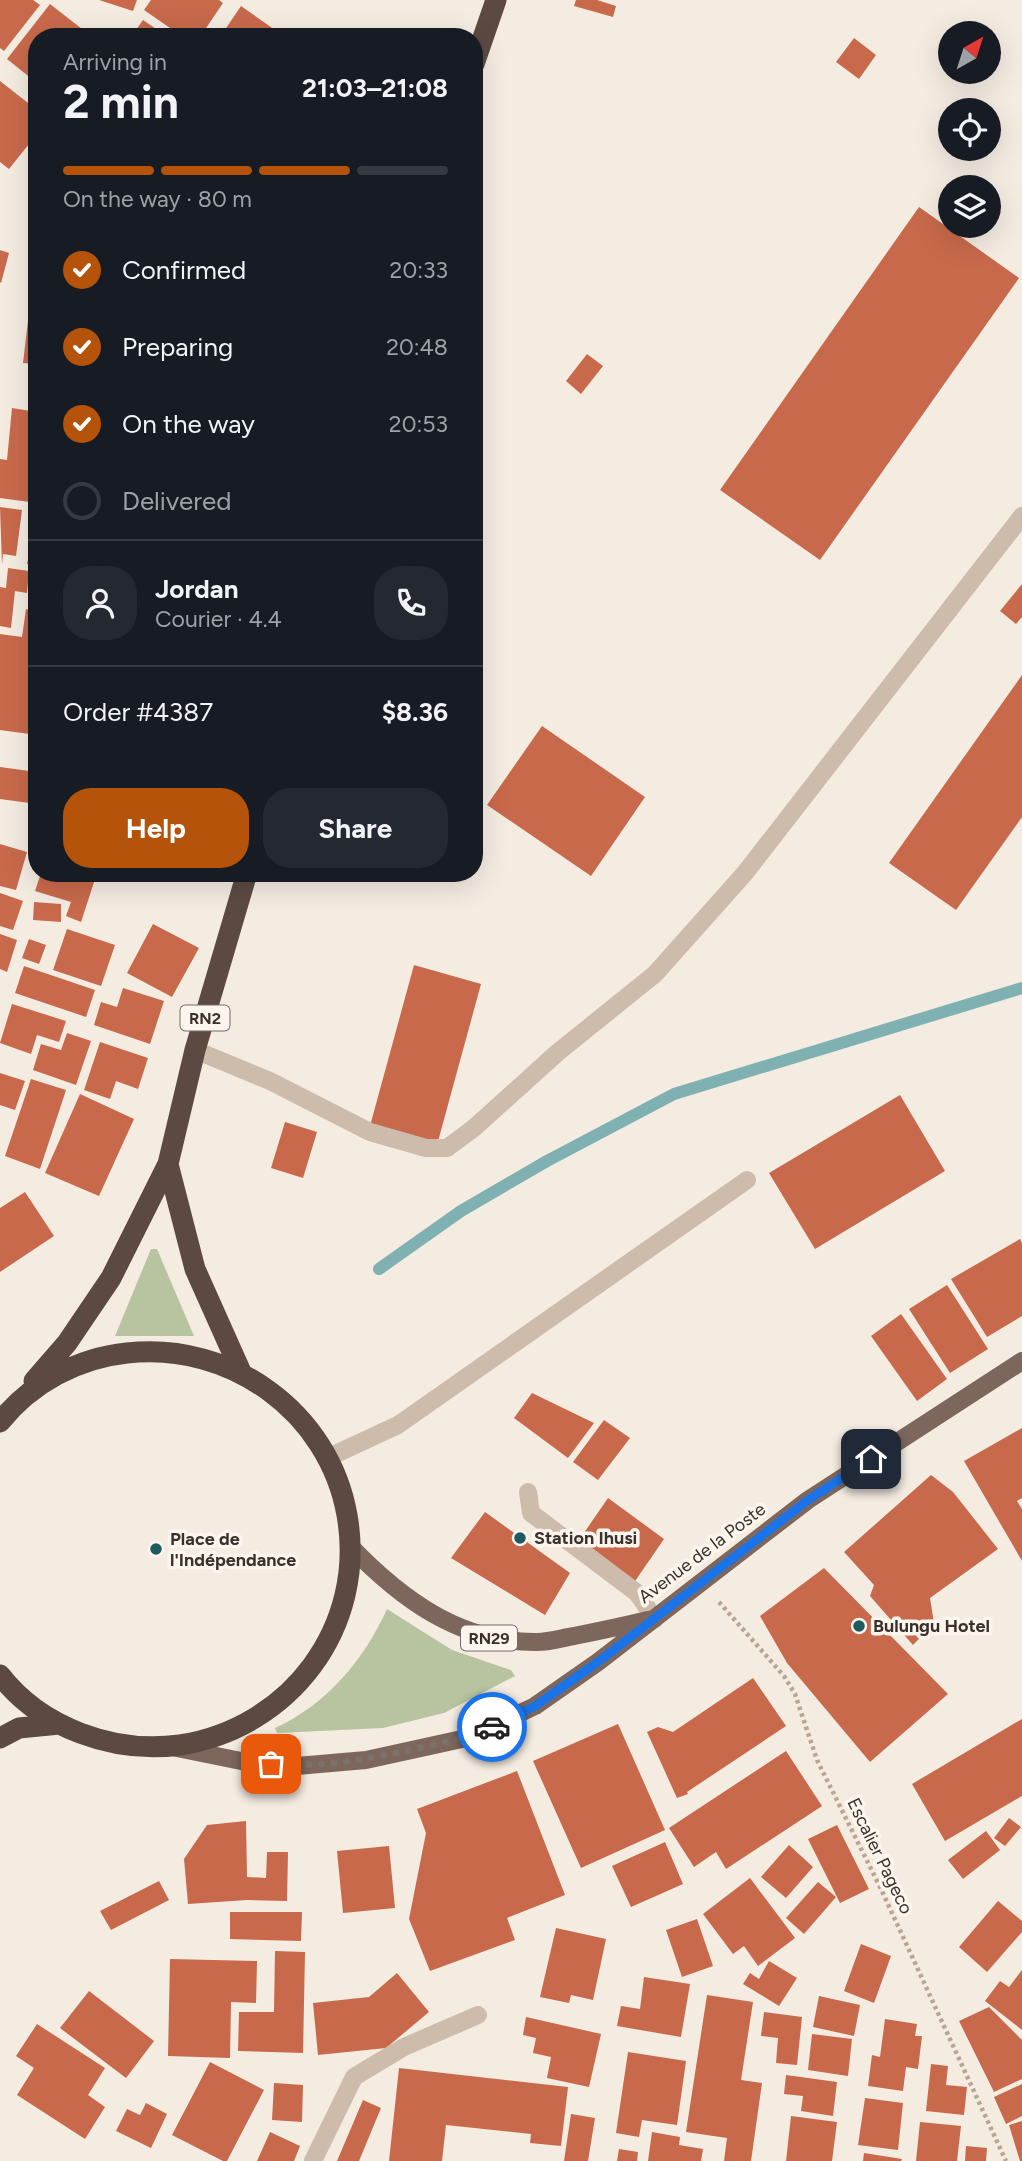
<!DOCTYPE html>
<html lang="en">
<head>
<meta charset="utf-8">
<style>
  body { margin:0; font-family:Figtree,sans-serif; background:#242831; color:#f1f3f6; height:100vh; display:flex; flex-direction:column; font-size:26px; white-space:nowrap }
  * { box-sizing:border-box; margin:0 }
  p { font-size:23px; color:#9ea1a6 }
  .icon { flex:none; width:38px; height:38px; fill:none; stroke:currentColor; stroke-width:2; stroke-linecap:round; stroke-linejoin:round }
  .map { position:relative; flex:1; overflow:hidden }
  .details { position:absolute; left:28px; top:28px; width:455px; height:854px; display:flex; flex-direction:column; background:#171b24; border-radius:28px; box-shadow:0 7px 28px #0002 }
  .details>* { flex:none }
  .needle { width:46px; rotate:39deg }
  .buttons { position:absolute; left:938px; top:21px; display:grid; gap:14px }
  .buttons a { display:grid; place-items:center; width:63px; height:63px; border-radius:50%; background:#171b24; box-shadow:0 7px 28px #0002; font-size:35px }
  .pin { position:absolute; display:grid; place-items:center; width:60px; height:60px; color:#fff; margin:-30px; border-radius:14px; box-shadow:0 4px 10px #0006 }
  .courier { position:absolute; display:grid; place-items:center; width:70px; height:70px; margin:-35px; border:5px solid #1a73e8; border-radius:50%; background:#fff; color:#222; box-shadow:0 2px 9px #0007 }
  .headline em { font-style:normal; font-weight:700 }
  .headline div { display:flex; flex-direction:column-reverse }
  .headline { display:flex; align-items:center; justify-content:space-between; height:119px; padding:0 35px }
  h1 { font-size:46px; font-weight:700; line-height:52px }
  .bar { display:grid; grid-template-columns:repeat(4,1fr); gap:10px 7px; align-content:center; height:84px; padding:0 35px }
  .bar i { height:9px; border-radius:5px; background:#363941 }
  .bar .current { background:#b45309 }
  .bar p { grid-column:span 4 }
  .line { display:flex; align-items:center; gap:18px; padding:0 35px; border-top:2px solid #363941 }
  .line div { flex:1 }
  .round { display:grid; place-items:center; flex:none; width:74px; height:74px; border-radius:28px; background:#242831 }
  ol { padding:0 35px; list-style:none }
  li { display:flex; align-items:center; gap:21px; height:77px }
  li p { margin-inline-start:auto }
  li .icon { padding:7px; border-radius:50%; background:#b45309; color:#fff; stroke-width:4 }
  li:last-child { color:#9ea1a6 }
  li i { width:38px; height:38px; border:4px solid #363941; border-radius:50% }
  .primary-button { display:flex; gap:14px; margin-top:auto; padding:14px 35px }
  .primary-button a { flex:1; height:80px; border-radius:28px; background:#b45309; color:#fff; font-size:28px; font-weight:700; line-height:80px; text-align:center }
  .primary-button a+a { background:#242831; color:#f1f3f6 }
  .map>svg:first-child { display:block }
  .grass { fill:#b8c4a0 }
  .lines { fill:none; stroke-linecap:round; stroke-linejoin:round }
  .stream { stroke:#7fb0b2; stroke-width:12 }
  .building { fill:#c8694b }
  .path { stroke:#b9a596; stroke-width:4.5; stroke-dasharray:3.5 3.5; stroke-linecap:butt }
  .lane { stroke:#cdbbac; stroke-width:18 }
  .street { stroke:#cdbbac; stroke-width:18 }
  .primary { stroke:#7d675c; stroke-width:18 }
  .highway { stroke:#5c4a42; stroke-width:21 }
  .done { stroke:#7c716b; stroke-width:7; stroke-dasharray:0 12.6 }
  .route { stroke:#1a73e8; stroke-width:9 }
  .poi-dot { fill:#1f5a5e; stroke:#fbf5ee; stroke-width:2.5 }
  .labels { text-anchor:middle; stroke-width:7; stroke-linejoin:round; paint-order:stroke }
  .shield { fill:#fbf5ee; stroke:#756b66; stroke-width:2 }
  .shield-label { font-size:16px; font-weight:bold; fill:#3b302b }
  .poi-label { font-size:18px; font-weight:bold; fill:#3b302b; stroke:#fbf5ee; text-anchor:start }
  .street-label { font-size:18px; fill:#3b302b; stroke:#fbf5ee }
</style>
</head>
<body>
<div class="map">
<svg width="1022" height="2161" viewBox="0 0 1022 2161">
  <rect width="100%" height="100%" fill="#f4ebe1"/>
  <!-- grass -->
  <path class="grass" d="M151,1249H157L194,1336H115Z
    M387,1609L452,1650L511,1670L515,1676L444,1713L383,1728L277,1733L275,1728C326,1705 364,1660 387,1609Z"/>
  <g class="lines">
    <!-- stream -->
    <path class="stream" d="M379,1269L461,1211L547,1161L674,1094L1022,988"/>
  </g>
  <!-- building -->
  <path class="building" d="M0,0H33L40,5L4,51L0,48Z
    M99,0H137L133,11Z
    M151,0H219L223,3L200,37H183L144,10Z
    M576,0H597L616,6L613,17L574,6Z
    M50,4L82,29L76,37H37V83L7,59Z
    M241,6L278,32L275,37H220Z
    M143,20L168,37H131Z
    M854,38L876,55L859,79L836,62Z
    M0,81L37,110V115L31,122L37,127V134L9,169L0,162Z
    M919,207L1019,278L820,560L720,490Z
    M0,250L9,253L1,283L0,282Z
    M31,295L37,296V364L23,363Z
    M587,354L603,366L581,394L566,381Z
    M12,408L37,412V503L0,498V459L7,460Z
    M0,507L22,510L16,556L3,554L2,565Z
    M36,522H37V566L27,564Z
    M8,568L29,571L27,593L15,591L11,628L0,626V587L6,588Z
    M1022,584V617L1016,624L1000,611Z
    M26,609L37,611V735L0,730V634L22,637Z
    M1022,675V817L956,910L889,863Z
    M542,726L645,797L591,876L487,805Z
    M0,767L37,772V804L0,799Z
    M0,844L27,852L16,890L0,886Z
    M41,873H97L81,922L66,916L71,902L35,891Z
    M0,893L23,901L13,930L0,926Z
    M34,902L61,904V922L33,920Z
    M153,924L199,948L172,997L127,973Z
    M67,929L115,945L101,986L53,970Z
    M0,934L17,940L7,972L0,969Z
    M29,939L46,945L39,964L22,958Z
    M414,965L481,984L437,1145L370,1126Z
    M24,966L95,990L86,1017L15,993Z
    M123,988L164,1001L150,1044L94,1025L101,1002L117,1007Z
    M12,1004L66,1021L59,1042L37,1035L31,1054L0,1043Z
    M67,1033L91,1041L76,1085L33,1070L41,1044L61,1050Z
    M100,1042L148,1058L138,1089L116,1081L110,1099L84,1090Z
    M0,1073L25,1081L15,1110L0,1105Z
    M31,1079L66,1090L40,1169L5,1156Z
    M80,1094L134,1119L99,1196L45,1173Z
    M900,1095L945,1171L815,1249L769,1173Z
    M285,1122L317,1132L303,1178L271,1168Z
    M25,1192L54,1236L0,1272V1208Z
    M1020,1239L1022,1243V1316L987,1337L951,1279Z
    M947,1285L988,1349L950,1373L909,1309Z
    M901,1314L947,1379L917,1401L871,1336Z
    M532,1393L594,1423L568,1458L514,1418Z
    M604,1420L630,1438L598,1480L573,1462Z
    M1022,1428V1498L1017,1501L1022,1509V1561L964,1461Z
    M931,1475L953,1492L998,1549L930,1598L934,1623L913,1645L870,1596L874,1585L844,1552Z
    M608,1498L664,1539L633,1584L577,1543Z
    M485,1512L570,1573L545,1615L451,1558Z
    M824,1568L948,1694L870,1762L787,1663L760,1616Z
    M753,1678L786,1726L687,1792L688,1794L677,1798L647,1732L658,1727L673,1732Z
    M1022,1719V1796L945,1841L912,1784Z
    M618,1724L665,1830L581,1868L533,1761Z
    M786,1751L822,1806L726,1869L716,1852L694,1867L669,1828Z
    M517,1771L565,1895L507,1918L515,1940L430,1971L409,1919L426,1833L417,1809Z
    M1009,1818L1021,1827L1005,1846L994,1838Z
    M246,1821L247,1877L266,1878L267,1852H288L287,1901L247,1900L188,1904L184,1859L207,1825Z
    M837,1825L869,1889L840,1903L808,1839Z
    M986,1831L1000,1850L963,1879L948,1860Z
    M665,1842L683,1884L631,1907L612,1866Z
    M789,1845L813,1867L786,1898L761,1877Z
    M389,1846L395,1908L343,1913L337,1851Z
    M750,1878L795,1938L758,1966L744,1946L733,1954L703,1914Z
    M159,1881L169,1900L111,1930L100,1911Z
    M818,1882L836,1897L804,1934L786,1918Z
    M998,1901L1022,1921V1932L987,1972L959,1947Z
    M230,1912H302L301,1941L230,1939Z
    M697,1919L713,1966L682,1977L666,1930Z
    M556,1928L606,1939L593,2000L571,1995L569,2003L540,1997Z
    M861,1944L891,1956L874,2003L844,1991Z
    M275,1951L305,1952L303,2053L238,2051L239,2012H274Z
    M170,1959L257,1961L256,2003L231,2002L230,2058L168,2056Z
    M769,1961L797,1978L779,2006L743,1984L750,1973L759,1979Z
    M1022,1970V2030L985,2001L1000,1981L1009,1987Z
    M397,1973L429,2012L386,2048L318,2055L313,2003L369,1997Z
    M644,1977L690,1984L681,2037L617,2026L621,2006L640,2009Z
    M89,1991L154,2041L126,2078L60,2028Z
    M707,1995L753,2002L741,2080L762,2083L751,2161H724L727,2138L686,2132Z
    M819,1996L860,2005L854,2036L813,2027Z
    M989,2007L1022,2040V2079L994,2092L959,2021Z
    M764,2012L802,2017L797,2065L776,2063L778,2038L761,2036Z
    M526,2017L601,2034L589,2087L547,2078L551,2057L533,2053L536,2038L523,2035Z
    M885,2019L917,2024L915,2036H922L918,2069L906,2067L903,2091L868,2086L872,2055L880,2057Z
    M37,2024L105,2068L88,2095L105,2107L85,2139L17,2095L34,2068L16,2056Z
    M812,2034L852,2039L848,2076L808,2070Z
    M628,2052L686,2061L677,2125L642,2120L639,2137L616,2133Z
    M210,2062L264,2090L227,2161H223L172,2135Z
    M931,2064L948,2066L946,2085L967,2087L964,2115L926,2111Z
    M399,2068L568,2087L561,2146L530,2143L531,2134L446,2125L442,2161H389Z
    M786,2075L837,2082L833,2116L801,2111L803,2096L784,2094Z
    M274,2083L303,2085L302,2122L272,2120Z
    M1022,2084V2116L1006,2124L994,2097Z
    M865,2098L903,2103L898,2150L858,2145Z
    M363,2100L381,2108L359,2161H337Z
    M146,2103L167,2114L151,2148L116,2131L127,2109L140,2115Z
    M571,2114L595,2118L588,2161H564Z
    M791,2116L837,2122L832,2161H786Z
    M1022,2121V2161H1020L1009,2125Z
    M920,2122L961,2126L957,2161H916Z
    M270,2132L300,2146L294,2161H257Z
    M652,2132L680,2137L679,2145L703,2149L701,2161H648Z
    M966,2146L987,2148L986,2161H965Z
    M619,2149L638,2152L637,2161H617Z
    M864,2153L902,2159L901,2161H863Z"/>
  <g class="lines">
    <!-- path -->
    <path class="path" d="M719,1602L784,1676L795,1694L817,1760L881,1889L1006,2161"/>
    <!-- lane -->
    <path class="lane" d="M327,1458L398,1425L747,1180
      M528,1492L531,1513L637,1593L655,1619"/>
    <!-- street -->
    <path class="street" d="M195,1050L270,1081L370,1132L426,1148H447L474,1128L557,1053L655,974L745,873L1022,516
      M313,2161L354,2077L404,2047L478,2015"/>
    <!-- primary -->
    <path class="primary" d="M350,1546C401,1599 460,1643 537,1642C549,1642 562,1638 574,1636C599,1631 623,1626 648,1620
      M172,1747L246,1762L297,1766L366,1760L471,1737L535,1706L598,1662L808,1500L1022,1361"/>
    <!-- highway -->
    <path class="highway" d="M474,64L496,0
      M168,1164L195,1269L241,1372
      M34,1381L67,1343L111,1278L168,1164L195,1050L247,873
      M0,1422C31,1383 78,1358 127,1353C230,1341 329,1412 347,1515C367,1627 290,1728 180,1745C114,1754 41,1728 0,1675
      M0,1738L19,1728L59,1724"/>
  </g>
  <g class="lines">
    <!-- done -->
    <path class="done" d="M271,1764C323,1768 373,1758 424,1747C447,1742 470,1737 492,1727"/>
    <!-- route -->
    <path class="route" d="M492,1727L535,1706L598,1662L808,1500L871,1459"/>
  </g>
  <!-- markers -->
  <g class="poi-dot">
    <circle cx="520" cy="1538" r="7"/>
    <circle cx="156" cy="1549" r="7"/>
    <circle cx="859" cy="1626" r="7"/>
  </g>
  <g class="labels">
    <!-- shield labels -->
    <g class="shield">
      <rect x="180.5" y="1005.5" width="49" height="25" rx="5"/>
      <rect x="461" y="1625.5" width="56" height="25" rx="5"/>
    </g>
    <g class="shield-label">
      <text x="205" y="1024">RN2</text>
      <text x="489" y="1644">RN29</text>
    </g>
    <!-- poi labels -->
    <g class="poi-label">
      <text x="534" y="1544">Station Ihusi</text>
      <text x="170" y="1545">Place de<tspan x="170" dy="21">l'Indépendance</tspan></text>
      <text x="873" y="1632">Bulungu Hotel</text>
    </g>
    <!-- street labels -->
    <g class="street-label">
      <text transform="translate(702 1553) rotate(-37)" y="6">Avenue de la Poste</text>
      <text transform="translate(880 1856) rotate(64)" y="6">Escalier Pageco</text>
    </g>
  </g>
</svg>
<div class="buttons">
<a><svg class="needle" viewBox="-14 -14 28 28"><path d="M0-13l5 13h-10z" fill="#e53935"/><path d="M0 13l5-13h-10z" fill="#9ea1a6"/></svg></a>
<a><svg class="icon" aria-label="locate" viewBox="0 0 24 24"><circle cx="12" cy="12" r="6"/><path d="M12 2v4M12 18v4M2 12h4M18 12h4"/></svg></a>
<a><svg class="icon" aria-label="layers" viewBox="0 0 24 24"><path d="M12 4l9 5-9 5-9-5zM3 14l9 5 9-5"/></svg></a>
</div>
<div class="pin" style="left:271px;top:1764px;background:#ea580c"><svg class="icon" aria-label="bag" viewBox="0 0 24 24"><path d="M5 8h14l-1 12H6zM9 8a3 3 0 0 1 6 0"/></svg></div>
<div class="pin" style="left:871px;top:1459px;background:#1f2937"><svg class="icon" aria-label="home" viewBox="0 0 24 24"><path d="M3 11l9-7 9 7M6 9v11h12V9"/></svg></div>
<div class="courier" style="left:492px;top:1727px"><svg class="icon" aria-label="car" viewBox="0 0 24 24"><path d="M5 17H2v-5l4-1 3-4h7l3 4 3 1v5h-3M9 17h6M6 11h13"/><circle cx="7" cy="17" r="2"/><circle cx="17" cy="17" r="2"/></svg></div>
<section class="details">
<div class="headline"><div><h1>2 min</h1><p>Arriving in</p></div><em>21:03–21:08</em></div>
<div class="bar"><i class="current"></i><i class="current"></i><i class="current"></i><i></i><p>On the way · 80 m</p></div>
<ol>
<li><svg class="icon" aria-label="check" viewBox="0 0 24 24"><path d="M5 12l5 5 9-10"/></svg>Confirmed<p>20:33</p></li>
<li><svg class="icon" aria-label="check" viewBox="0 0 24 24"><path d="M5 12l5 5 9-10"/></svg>Preparing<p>20:48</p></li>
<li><svg class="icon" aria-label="check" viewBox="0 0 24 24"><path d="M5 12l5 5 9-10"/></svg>On the way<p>20:53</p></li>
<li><i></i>Delivered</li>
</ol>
<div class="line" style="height:126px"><a class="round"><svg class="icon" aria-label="person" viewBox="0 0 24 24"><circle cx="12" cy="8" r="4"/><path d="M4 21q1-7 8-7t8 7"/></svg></a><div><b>Jordan</b><p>Courier · 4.4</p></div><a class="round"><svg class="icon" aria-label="phone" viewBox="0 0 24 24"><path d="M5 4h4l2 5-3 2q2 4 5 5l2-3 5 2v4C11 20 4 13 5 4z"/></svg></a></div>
<div class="line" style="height:91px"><div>Order #4387</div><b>$8.36</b></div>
<div class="primary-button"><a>Help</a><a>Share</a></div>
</section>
</div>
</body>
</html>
